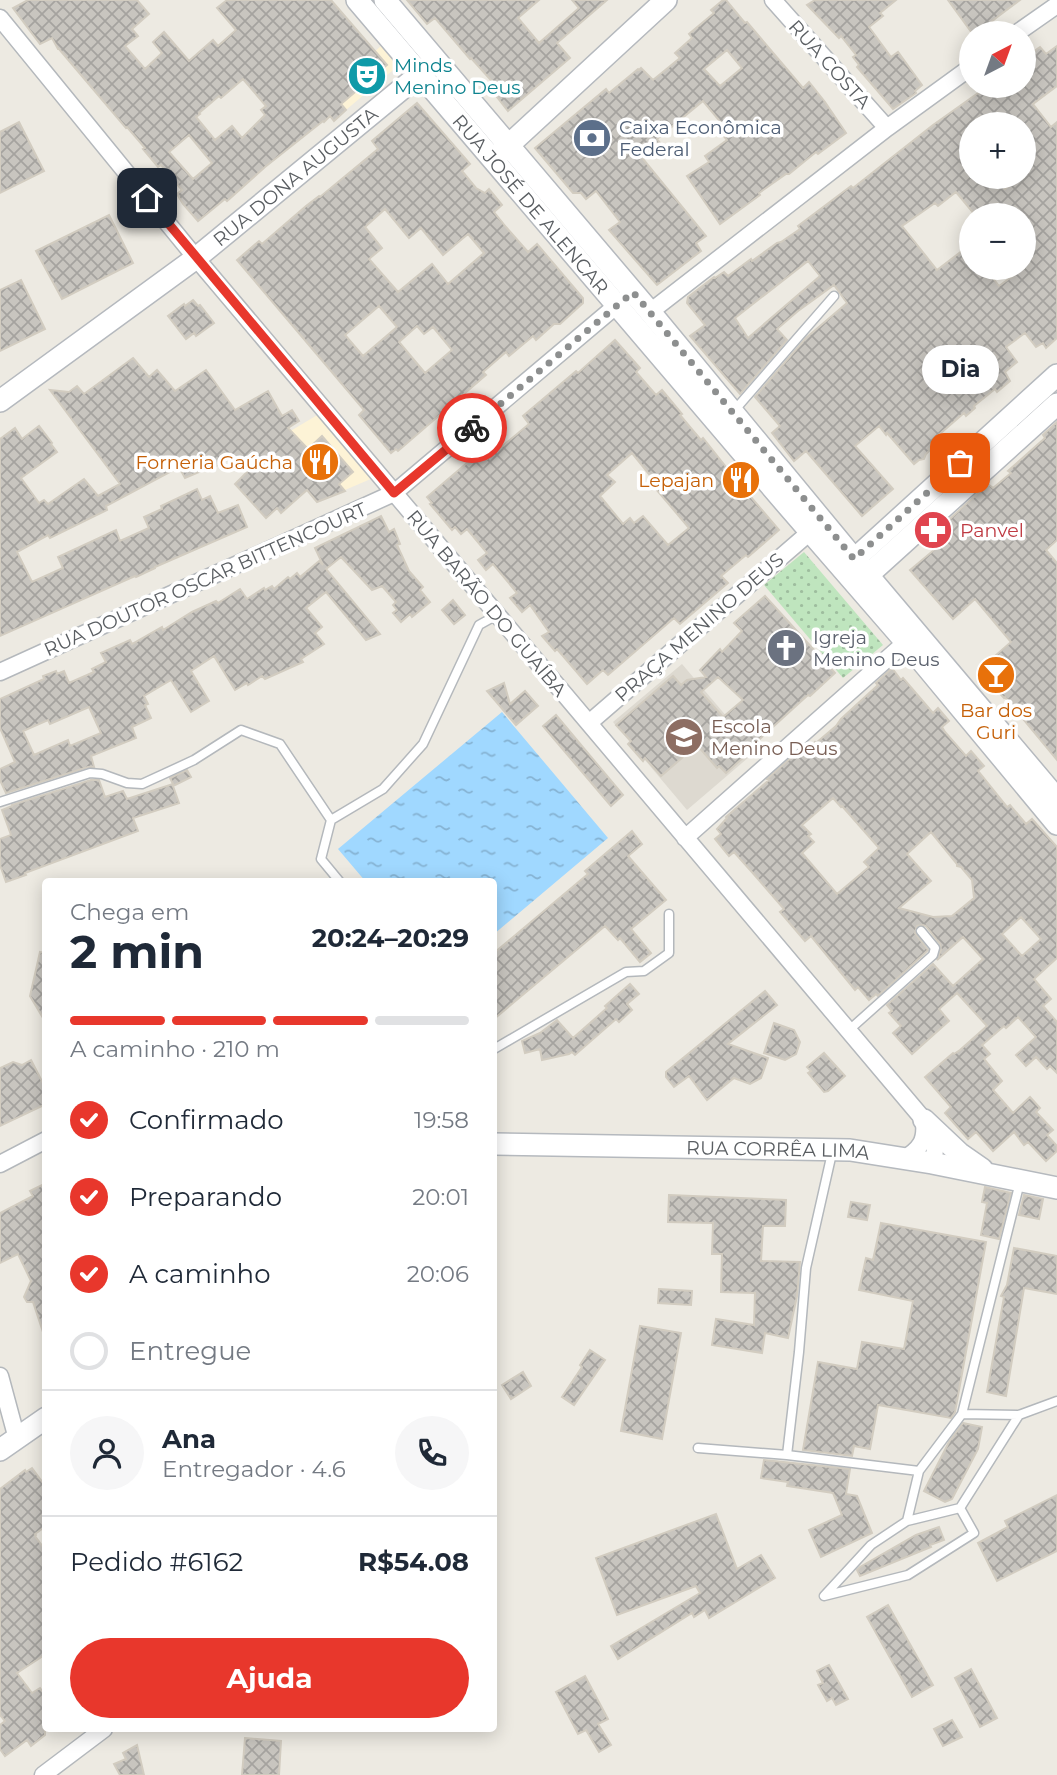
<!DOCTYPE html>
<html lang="pt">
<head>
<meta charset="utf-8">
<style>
  body { margin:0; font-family:Montserrat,sans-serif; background:#f6f6f7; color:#1f2937; height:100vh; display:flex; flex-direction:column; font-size:26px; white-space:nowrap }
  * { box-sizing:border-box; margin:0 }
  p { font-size:23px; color:#747a83 }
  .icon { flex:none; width:38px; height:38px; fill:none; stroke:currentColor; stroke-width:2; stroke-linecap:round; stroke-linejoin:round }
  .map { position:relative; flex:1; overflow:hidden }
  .drawer { position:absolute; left:42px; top:878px; width:455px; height:854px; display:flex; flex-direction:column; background:#fff; border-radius:7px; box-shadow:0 4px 18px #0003 }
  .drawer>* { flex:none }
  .needle { width:46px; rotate:41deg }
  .buttons { position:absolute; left:959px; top:21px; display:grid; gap:14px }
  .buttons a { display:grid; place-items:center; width:77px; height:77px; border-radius:50%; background:#fff; box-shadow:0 4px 18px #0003; font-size:35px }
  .pin { position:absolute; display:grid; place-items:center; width:60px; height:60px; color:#fff; margin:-30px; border-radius:14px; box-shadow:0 4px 10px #0006 }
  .courier { position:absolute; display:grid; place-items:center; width:70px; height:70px; margin:-35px; border:5px solid #e8372c; border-radius:50%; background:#fff; color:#222; box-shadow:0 2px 9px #0007 }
  .bubble { position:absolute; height:49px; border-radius:24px; background:#fff; box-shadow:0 4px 18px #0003; font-size:23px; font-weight:700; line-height:49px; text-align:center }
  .summary em { font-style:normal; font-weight:700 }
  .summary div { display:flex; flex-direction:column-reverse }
  .summary { display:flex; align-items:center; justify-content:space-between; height:119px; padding:0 28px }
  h1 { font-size:46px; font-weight:700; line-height:52px }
  .bar { display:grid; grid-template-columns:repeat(4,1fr); gap:10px 7px; align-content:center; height:84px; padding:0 28px }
  .bar i { height:9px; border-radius:5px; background:#e0e1e3 }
  .bar .current { background:#e8372c }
  .bar p { grid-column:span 4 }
  .line { display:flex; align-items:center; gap:18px; padding:0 28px; border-top:2px solid #e0e1e3 }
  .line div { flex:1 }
  .round { display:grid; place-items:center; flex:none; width:74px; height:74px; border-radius:37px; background:#f6f6f7 }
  ol { padding:0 28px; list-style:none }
  li { display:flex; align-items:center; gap:21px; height:77px }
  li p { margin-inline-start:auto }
  li .icon { padding:7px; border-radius:50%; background:#e8372c; color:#fff; stroke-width:4 }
  li:last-child { color:#747a83 }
  li i { width:38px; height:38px; border:4px solid #e0e1e3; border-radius:50% }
  .cta { display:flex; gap:14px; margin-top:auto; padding:14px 28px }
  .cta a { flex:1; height:80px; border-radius:42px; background:#e8372c; color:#fff; font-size:28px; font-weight:700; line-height:80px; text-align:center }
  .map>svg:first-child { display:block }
  .commercial { fill:#fdf3d6 }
  .education { fill:#ddd9d0 }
  .park { fill:url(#park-dots) }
  .water { fill:url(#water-ripples) }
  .building { fill:url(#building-cross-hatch); stroke:#d2ccc0; stroke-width:2; fill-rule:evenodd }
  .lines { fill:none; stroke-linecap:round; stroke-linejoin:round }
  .lane-casing { stroke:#b4b8bc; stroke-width:11 }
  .street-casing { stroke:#b4b8bc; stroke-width:19 }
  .secondary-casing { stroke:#b5b9be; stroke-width:24 }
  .lane { stroke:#fff; stroke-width:8 }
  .street { stroke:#fff; stroke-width:16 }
  .secondary { stroke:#fff; stroke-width:21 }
  .done { stroke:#8d8f8f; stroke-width:7; stroke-dasharray:0 12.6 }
  .route { stroke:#e8372c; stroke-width:9 }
  .labels { text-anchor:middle; stroke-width:7; stroke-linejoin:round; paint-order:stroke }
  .street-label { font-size:19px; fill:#5a5e62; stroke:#fff }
  .culture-label { font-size:19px; fill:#0d838f; stroke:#fff; text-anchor:start }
  .service-label { font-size:19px; fill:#4e5e75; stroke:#fff; text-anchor:start }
  .food-label { font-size:19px; fill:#c56008; stroke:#fff; text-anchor:end }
  .health-label { font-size:19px; fill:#be3a42; stroke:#fff; text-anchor:start }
  .worship-label { font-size:19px; fill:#5b616d; stroke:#fff; text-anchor:start }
  .education-label { font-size:19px; fill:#785e54; stroke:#fff; text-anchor:start }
</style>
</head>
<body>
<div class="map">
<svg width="1057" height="1775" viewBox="0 0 1057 1775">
  <defs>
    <pattern id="park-dots" width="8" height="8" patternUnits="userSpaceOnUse" patternTransform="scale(1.75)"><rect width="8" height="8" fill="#bfe5be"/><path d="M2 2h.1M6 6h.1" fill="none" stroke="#9ebd9e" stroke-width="1.8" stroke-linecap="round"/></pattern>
    <pattern id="water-ripples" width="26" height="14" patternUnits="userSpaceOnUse" patternTransform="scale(1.75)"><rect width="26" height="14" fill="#a0d8ff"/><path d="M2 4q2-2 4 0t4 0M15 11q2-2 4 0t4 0" fill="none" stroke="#85b2d2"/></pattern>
    <pattern id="building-cross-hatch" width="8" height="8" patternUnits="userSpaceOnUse" patternTransform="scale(1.75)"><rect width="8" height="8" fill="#c8c5bf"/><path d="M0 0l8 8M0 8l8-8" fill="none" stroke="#a5a39f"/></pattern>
  </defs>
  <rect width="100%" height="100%" fill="#edeae2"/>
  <!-- commercial -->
  <path class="commercial" d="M381,46L398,66L346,110L329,91Z
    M319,414L373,478L317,502L267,445Z"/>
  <!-- education -->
  <path class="education" d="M682,664L756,751L687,810L613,722Z"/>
  <!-- park -->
  <path class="park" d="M804,552L883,645L843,678L764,585Z"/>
  <!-- water -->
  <path class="water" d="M502,712L608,838L494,934V882H366L338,849Z"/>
  <!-- building -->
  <path class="building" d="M28,0H137L149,14L132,29L138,36L125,46L145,69L162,53L153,42L164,32L189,61L213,40L218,46L236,30L217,8L227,0H331L387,65L341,104L346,110L334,121L330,116L324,122L323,121L265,167L227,201L225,199L198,221L183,204L177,194L182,190L161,165L158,167L143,149L145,148L127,127L126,128L59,49H58L52,38L40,44L13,8ZM243,79L266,106L261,110L265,115L242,138L232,126L215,140L196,117L200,114L199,113L219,96L221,98ZM189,135L212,163L193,179L169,152Z
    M407,0H539L518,18L539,43L579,8L572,0H607L557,43L570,58L508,111L493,92L498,88L471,58L470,59L435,18L427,24Z
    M723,0H726L745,23L747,22L803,88L809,82L825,102L846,133L818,154L816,152L789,174H786L759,193L760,195L720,224L687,176L709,162L705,156L727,140L718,129L723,125L703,101L657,139L661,144L643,159L706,236L696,243L701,251L657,285L609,230L620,222L596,191L586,199L581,193H573L535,148L606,89L609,93L638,69L639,70L641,68L653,80L680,58L675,53L692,38L689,34L714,13L711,10ZM727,50L742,68L720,86L704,69Z
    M815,0H896L880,13L883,16L869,27L891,57L898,52L922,85L915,91L916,93L893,109L857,67L859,65L853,57L856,55L841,36L839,38L807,5Z
    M948,0H1020L996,18L990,23L992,25L981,33H972Z
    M1057,46V86L1033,104L1051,127L1057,122V338L1046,348L1043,343L1036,347L1025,333L1006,347L1017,362L1005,372L1010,381L997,392L995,389L974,406L975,408L966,416L964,413L934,439L937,443L929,449L930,450L926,454L924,459L919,460L914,464L887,433L886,435L879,426L855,446L893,489L862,516L806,451L794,461L772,433L780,426L755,397L806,338L847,303L834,285L798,311L777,329L787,340L740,394L690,336L705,325L687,303L688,297L714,277L715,278L724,272L728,276L751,259L752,261L777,243L781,242L800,229L798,226L851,186L853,188L933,125L988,86H1024V58L1040,47L1046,54ZM971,124H1024V177H1020L1005,189L995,177H971ZM956,192L975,215H1024V268L999,286L985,268H971V244L937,270L902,226L935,203L938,206ZM808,261L820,276L748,338L735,318Z
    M417,103L470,164L462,171L476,188L485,193L489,189L502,205L494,212L506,227L528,252L537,244L583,298V303L560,324H554L536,340L533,336L509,356L506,352L483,372L486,375L398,451L396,449L391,453L359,415L364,410L237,260L259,241L262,244L306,206L319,196L320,197L378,149L372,141ZM385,209L409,238L421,228L443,255L468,234L484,253L448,284L432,264L398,292L369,259L382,248L365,227ZM379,306L397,327L363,356L345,335ZM417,326L424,334L433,327L452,350L425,373L399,342Z
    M19,122L44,171L0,193V132Z
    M109,215L133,263L62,299L36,251Z
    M21,280L45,329L0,351V290Z
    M193,300L198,306L200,305L214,323L196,336L194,333L186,339L168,316L184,304L185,306Z
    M615,340L640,368L636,372L656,395L662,390L682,414L680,415L690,427L701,440L703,438L734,477L739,472L750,485L746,488L750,496L779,530L748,557L746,555L721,576L728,583L680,624L674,618L608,675L603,670L587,684L557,649L555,651L542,636L549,632L530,605L522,612L510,598L517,593L493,564L486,570L478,560L487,553L467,529L461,534L455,527L452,530L430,504L432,503L427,497L481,451L487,459L529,424L523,416L576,371L578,373ZM632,453L653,479L650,482L689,528L668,545L643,516L634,523L630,518L623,524L600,496L615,482L607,475Z
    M133,358L149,377L157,370L175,391L206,370L235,410L268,391L282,416L292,410L299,421L288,428L308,449L322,436L353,472L339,484L345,491L317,502L307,490L281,513L277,508L266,518L235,484L247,472L234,456L214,467L213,466L185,478L179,467L106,506L107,510L50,538L48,535L17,552L32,582L63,568L58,557L116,530L120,541L149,528L144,517L162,509L161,506L197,489L202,500L210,496L218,513L238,505L247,527L155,567V568L136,577L135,576L0,636V439L15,428L22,439L39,426L52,443L51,444L57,452L21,478L39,503L44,500L48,504L84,479L98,496L120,484L50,390L69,392L77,386L84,394Z
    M1057,422V540L1046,550L1057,563V760L1005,697L1004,698L979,670L1011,642L975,599L953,619L910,570L934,550L926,541L988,484L993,488L1011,473L1008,471L1045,438L1043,435Z
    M381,516L389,532L394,529L400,544L397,545L409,571L423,587L420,590L430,602L412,617L410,614L401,622L393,613L397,610L393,605L396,602L382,586L372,590L341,557L326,569L380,634L366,640L326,592L306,608L322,627L315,633L324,644L301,659L303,662L265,679L262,676L248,685L247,683L235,690L214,656L191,671L209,701L191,712L171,680L144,696L148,704L145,705L151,718L132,727L136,738L91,756L94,767H88L6,793L0,780V769L15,762L0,728V699L44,679L43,676L56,671L57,674L64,671L69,683L94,672L92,669L106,662L101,653L130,640L132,644L162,627L163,630L192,612L216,601L218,603L240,589L247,599L264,588L265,590L272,586L274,589L288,577L290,579L297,573L300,577L319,561L323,565L315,548ZM89,707L101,733L70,746L68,740L34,755L23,731L48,720L50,724Z
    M765,596L835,673L810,696L808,695L752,746L754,748L726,773L719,766L717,768L697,745L661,776L645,758L643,761L628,744L631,741L616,725L673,676L681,685L687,680L706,677L700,670L720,649L722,652L742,631L734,623ZM718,677L743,700L723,717L701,692Z
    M453,600L465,615L454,624L442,610Z
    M892,668L901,680L903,678L933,713L938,708L949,721L942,727L945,732L966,756L971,751L984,766L978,771L1007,807L1010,805L1026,824L1032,819L1057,847V958L1034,979L1051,999L1043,1006L1057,1022V1073L1050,1066L1047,1069L1036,1057L1026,1066L1016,1055L1036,1037L1018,1017L1006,1028L1004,1026L982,1045L990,1054L984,1059L1002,1081L993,1090L1013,1113L1030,1097L1040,1108L1036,1112L1053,1130L1047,1135L1057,1146V1151L1046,1161L1028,1142L1024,1145L1014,1132L993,1151L976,1132L968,1139L945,1113L951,1107L925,1077L953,1053L954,1054L960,1050L987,1026L957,993L939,1009L949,1021L912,1054L893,1033L901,1026L889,1013L892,1011L887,1005L933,964L953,986L983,959L963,937L937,960L941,950L940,944L926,926L923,925L917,926L915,933L928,950L927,951L878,996L876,994L869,1000L858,987L855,990L811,936L805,941L780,912L784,909L751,871L734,852L729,856L715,839L721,834L717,829L727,818L726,817L769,780L767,779L793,756L795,758L810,745L811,746L815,742L816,743L836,726L841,719L878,685L876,683ZM833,798L841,807L842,806L879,848L864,862L869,867L837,894L802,853L814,842L808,836L811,834L802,825ZM931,832L957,864V866L961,867L972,880L974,898L952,916L933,917L899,908L931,881L907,854ZM1021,917L1041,939L1022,956L1002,934Z
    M504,683L510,704L525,691L538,706L516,725L487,691Z
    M556,715L623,795L611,806L543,726Z
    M187,770L191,777L173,786L179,803L133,818L138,831L25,873L26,875L6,882L0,865V839L11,835L2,810L12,806V805L91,780H99L105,797L123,791L127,799L173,784L170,778Z
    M632,831L642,844L628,856L666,900L631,929L651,953L640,962L620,938L618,940L605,926L494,1019V953L588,874L585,871Z
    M40,952L46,953V1023L30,996Z
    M630,984L639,994L627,1004L632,1010L619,1022L616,1019L575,1055L572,1052L569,1054L542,1060L540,1049L525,1053L522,1041L540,1033L557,1020L573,1038L607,1008L605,1006Z
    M765,991L777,1005L728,1044L768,1058L761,1078L750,1084L734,1078L707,1100L689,1076L674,1087L666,1077V1072Z
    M774,1023L794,1030L800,1042L796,1054L785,1060L764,1053Z
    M824,1053L845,1076L828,1091L824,1092L808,1073L811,1071L807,1067Z
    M31,1060L46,1089V1104L0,1126V1068L13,1062L22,1065Z
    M46,1183V1331L43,1332L33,1302H27L24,1297L31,1281L18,1254L0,1263V1213L33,1196L30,1191Z
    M985,1187L1011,1193L999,1239L981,1235L987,1203L982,1202Z
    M669,1195L786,1200L785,1226H763L761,1261L800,1262L797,1296L788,1338L765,1333L762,1353L712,1345L716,1319L754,1325L755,1293L721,1292L722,1254H712L713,1223L668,1222Z
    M1024,1195L1043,1199L1039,1219L1019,1215Z
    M851,1202L870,1205L867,1220L848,1217Z
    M881,1223L986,1242L955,1412L951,1418L878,1405L870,1449L854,1446L852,1456L803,1450L818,1362L857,1369L862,1342L904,1349L913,1301L859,1290L866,1258L873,1260Z
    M1014,1248L1057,1256V1294L1024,1288L1006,1396L987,1392L1004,1297L1001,1296L1007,1285Z
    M659,1289L692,1291L691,1305L658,1303Z
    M640,1326L681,1333L662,1439L621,1431Z
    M590,1350L605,1360L574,1405L562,1397L582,1367L580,1365Z
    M523,1372L531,1386L511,1399L502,1385Z
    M963,1423L982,1427L978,1449L952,1499L945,1502L924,1491L949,1442Z
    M764,1460L850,1469L846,1494L857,1496L872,1533L821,1557L809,1530L842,1515L833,1493L787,1486L788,1482L761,1478Z
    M32,1468L46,1487V1526L35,1534L36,1535L35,1536L46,1551V1654L17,1673L32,1693L40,1688L46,1696L45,1735L31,1746L27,1740L5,1756L0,1749V1725L5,1721L0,1715V1489L25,1470L26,1472Z
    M1057,1495V1551L997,1581L978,1543L1008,1527L1005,1521Z
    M716,1514L737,1569L761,1555L775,1578L709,1618L705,1610L694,1617L692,1613L618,1659L611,1646L700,1593L696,1586L617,1615L596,1558Z
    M939,1527L944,1540L930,1545L931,1547L860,1576L857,1570L860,1567L916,1535Z
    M888,1605L933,1685L912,1697L867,1617Z
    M829,1665L848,1699L836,1705L832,1698L827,1701L818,1685L823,1683L817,1671Z
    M971,1669L997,1718L980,1727L955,1678Z
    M585,1676L608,1719L598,1724L611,1745L599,1752L586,1730L578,1734L556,1692Z
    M952,1720L962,1737L943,1746L934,1729Z
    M245,1738L281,1741L279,1775H242Z
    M137,1745L144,1775H120L114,1764L126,1759L123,1753Z"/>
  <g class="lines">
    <!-- lane casing -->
    <g class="lane-casing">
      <path id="lane" d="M733,412L834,296
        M0,802L90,773L102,774L127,783L142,784L194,760L241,730L280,744L331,820L383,789L423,744L479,625L497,615
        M331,820L321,859L340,882
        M848,1031L933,955L935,948L921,931
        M494,1049L626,972L644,971L669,953V914
        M832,1153L806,1268L799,1352L787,1455L919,1471L962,1414L1020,1182
        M962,1414L1019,1415L1057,1401
        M698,1448L787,1455
        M919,1471L907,1521L960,1508L1019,1415
        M907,1521L871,1545L824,1596L908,1575L974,1533L960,1508"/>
    </g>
    <!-- street casing -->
    <g class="street-casing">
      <path id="street" d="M773,0L887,128
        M0,18L196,258L924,1120C933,1137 939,1143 932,1163
        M1017,33L1057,5
        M650,312L887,128L971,67
        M0,672L394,493L623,300
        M589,723L810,532
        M685,838L906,642L915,646
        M904,1159C920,1149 926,1141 924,1122
        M0,1164L46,1140
        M0,1376L17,1439
        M43,1775L104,1729"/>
    </g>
    <!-- secondary casing -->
    <g class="secondary-casing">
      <g id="secondary">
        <path id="s1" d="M357,0L788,506L906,642L1057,824"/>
        <path d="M385,0L650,312L854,559L1057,799"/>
        <path d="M499,154L666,0"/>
        <path id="s2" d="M0,401L196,258L420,74"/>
        <path d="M846,567L1057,375"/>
        <path d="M858,584L1057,404"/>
        <path d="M924,1120L959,1153L982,1169"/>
        <path id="s3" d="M494,1144L850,1150L932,1163L1057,1188"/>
        <path d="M0,1450L46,1418"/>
      </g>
    </g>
    <!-- lane -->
    <use href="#lane" class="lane"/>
    <!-- street -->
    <use href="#street" class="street"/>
    <!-- secondary -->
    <use href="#secondary" class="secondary"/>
  </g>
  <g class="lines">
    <!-- done -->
    <path class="done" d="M472,428L633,292L854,559L960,463"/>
    <!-- route -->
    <path class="route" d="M147,198L394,493L472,428"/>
  </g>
  <!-- icons -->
  <defs>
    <g id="theatre-disc" transform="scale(2.0125)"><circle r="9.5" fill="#0f9aa8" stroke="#fff"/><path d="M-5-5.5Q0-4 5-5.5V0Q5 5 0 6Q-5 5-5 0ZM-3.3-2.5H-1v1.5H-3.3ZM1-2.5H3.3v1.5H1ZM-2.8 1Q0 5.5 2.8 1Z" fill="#fff"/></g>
    <g id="bank-disc" transform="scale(2.0125)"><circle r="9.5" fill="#5c6f8a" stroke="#fff"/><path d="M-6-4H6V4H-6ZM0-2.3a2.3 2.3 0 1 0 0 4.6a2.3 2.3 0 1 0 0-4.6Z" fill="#fff"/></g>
    <g id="restaurant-disc" transform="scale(2.0125)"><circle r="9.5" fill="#e8710a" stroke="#fff"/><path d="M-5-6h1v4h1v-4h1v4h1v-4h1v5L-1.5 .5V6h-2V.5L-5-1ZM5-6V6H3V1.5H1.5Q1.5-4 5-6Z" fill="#fff"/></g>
    <g id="pharmacy-disc" transform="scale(2.0125)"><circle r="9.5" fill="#e0444e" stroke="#fff"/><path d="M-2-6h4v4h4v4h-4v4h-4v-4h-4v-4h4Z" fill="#fff"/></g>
    <g id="church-disc" transform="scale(2.0125)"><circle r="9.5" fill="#6b7280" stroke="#fff"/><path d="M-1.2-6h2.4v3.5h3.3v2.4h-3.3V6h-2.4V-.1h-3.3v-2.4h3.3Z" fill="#fff"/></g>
    <g id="bar-disc" transform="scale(2.0125)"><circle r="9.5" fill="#e8710a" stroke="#fff"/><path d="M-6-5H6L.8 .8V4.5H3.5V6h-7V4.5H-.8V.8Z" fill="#fff"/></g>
    <g id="school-disc" transform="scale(2.0125)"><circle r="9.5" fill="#8d6e63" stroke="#fff"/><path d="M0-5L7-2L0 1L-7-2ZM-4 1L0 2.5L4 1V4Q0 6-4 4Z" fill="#fff"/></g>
  </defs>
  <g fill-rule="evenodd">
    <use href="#theatre-disc" x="367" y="76"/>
    <use href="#bank-disc" x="592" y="138"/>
    <use href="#restaurant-disc" x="320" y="462"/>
    <use href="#restaurant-disc" x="741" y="480"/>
    <use href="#pharmacy-disc" x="933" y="530"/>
    <use href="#church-disc" x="786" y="648"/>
    <use href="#bar-disc" x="996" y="675"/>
    <use href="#school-disc" x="684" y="737"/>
  </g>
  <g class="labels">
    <!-- street labels -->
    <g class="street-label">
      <text transform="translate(830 64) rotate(48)" y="7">RUA COSTA</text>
      <text dy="7" stroke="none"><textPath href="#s2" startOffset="371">RUA DONA AUGUSTA</textPath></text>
      <text dy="7" stroke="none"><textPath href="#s1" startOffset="268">RUA JOSÉ DE ALENCAR</textPath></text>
      <text transform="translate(205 579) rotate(-24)" y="7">RUA DOUTOR OSCAR BITTENCOURT</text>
      <text transform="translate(487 603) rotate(50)" y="7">RUA BARÃO DO GUAÍBA</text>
      <text transform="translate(699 627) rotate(-41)" y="7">PRAÇA MENINO DEUS</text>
      <text dy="7" stroke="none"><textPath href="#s3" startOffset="284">RUA CORRÊA LIMA</textPath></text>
    </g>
    <!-- culture labels -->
    <g class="culture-label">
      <text x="394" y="72">Minds<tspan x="394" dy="22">Menino Deus</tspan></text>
    </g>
    <!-- service labels -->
    <g class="service-label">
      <text x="619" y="134">Caixa Econômica<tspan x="619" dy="22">Federal</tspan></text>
    </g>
    <!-- food labels -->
    <g class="food-label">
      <text x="293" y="469">Forneria Gaúcha</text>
      <text x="714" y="487">Lepajan</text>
      <text x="996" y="717" text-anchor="middle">Bar dos<tspan x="996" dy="22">Guri</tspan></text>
    </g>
    <!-- health labels -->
    <g class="health-label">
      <text x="960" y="537">Panvel</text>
    </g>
    <!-- worship labels -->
    <g class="worship-label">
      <text x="813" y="644">Igreja<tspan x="813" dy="22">Menino Deus</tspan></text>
    </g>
    <!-- education labels -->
    <g class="education-label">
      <text x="711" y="733">Escola<tspan x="711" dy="22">Menino Deus</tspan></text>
    </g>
  </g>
</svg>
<div class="buttons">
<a><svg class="needle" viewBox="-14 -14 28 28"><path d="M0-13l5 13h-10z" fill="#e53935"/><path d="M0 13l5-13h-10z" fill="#747a83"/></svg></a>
<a>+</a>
<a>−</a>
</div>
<div class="pin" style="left:960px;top:463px;background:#ea580c"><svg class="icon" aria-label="bag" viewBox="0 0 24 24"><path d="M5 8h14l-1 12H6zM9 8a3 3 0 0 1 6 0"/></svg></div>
<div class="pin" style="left:147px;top:198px;background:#1f2937"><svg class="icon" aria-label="home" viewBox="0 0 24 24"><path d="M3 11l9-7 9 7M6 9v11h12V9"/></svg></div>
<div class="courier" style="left:472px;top:428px"><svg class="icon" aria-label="bike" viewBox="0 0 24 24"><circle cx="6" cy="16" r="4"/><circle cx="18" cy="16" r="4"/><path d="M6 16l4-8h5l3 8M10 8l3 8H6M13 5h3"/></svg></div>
<div class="bubble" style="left:922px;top:345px;width:77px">Dia</div>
<section class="drawer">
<div class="summary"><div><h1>2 min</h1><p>Chega em</p></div><em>20:24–20:29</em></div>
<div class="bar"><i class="current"></i><i class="current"></i><i class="current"></i><i></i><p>A caminho · 210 m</p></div>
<ol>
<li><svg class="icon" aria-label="check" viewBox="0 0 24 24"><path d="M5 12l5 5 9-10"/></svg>Confirmado<p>19:58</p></li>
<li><svg class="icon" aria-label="check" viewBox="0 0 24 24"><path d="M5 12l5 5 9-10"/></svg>Preparando<p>20:01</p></li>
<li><svg class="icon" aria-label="check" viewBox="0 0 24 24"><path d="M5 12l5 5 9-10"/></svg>A caminho<p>20:06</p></li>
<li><i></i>Entregue</li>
</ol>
<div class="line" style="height:126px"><a class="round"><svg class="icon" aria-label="person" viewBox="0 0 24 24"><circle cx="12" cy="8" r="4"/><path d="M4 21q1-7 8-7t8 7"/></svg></a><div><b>Ana</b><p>Entregador · 4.6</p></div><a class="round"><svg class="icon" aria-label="phone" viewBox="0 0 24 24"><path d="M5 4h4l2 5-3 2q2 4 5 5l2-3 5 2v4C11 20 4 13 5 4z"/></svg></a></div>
<div class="line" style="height:91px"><div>Pedido #6162</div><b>R$54.08</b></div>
<div class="cta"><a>Ajuda</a></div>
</section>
</div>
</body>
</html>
